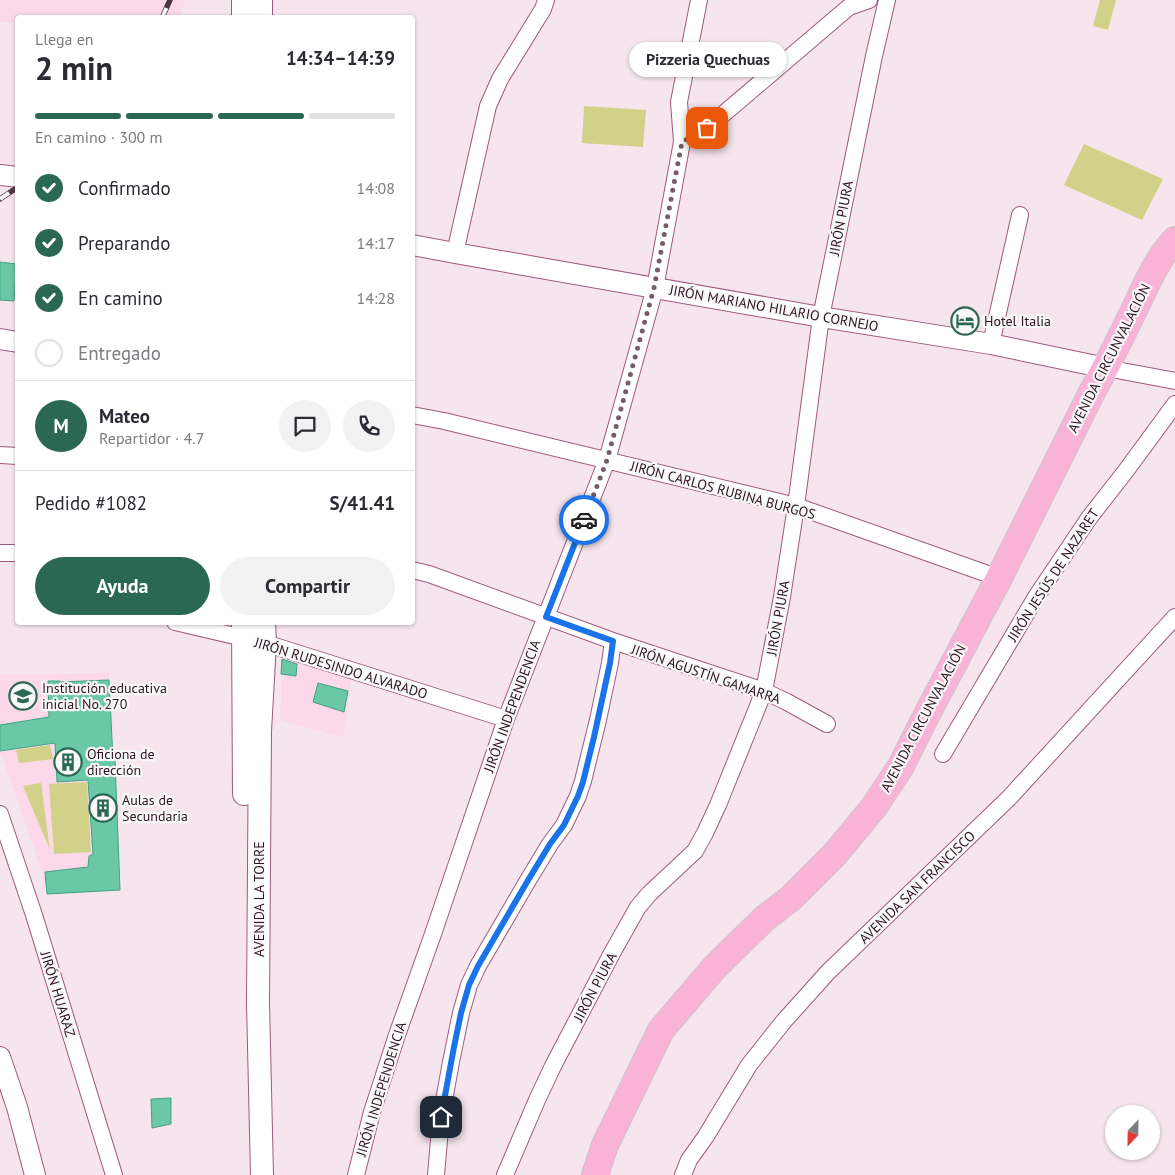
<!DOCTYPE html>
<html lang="es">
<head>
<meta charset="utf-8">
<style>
  body { margin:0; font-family:"PT Sans",sans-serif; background:#f2f2f3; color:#2b2b33; height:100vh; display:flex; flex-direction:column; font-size:19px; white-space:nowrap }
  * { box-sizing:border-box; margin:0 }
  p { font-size:16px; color:#7c7c81 }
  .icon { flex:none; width:28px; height:28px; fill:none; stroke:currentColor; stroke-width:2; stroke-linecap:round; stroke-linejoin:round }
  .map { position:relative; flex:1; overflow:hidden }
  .sheet { position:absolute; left:15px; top:15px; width:400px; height:610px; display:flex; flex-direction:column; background:#fff; border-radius:5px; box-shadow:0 1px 4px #0004 }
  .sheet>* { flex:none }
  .needle { width:32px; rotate:202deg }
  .controls { position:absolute; left:1105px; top:1105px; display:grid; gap:10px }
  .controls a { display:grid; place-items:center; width:55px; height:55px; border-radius:50%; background:#fff; box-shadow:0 1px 4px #0004; font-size:25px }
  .pin { position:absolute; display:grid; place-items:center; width:42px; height:42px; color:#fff; margin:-21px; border-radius:10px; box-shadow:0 2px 8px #0006 }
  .courier { position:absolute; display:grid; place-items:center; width:50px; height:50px; margin:-25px; border:4px solid #1a73e8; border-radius:50%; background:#fff; color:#222; box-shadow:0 1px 6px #0007 }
  .bubble { position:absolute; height:35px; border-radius:18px; background:#fff; box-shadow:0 1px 4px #0004; font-size:16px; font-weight:600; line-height:35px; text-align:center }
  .headline em { font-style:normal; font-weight:600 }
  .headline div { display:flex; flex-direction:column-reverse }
  .headline { display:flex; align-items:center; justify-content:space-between; height:85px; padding:0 20px }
  h1 { font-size:32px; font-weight:600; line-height:38px }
  .bar { display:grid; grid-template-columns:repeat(4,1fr); gap:8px 5px; align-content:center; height:60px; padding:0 20px }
  .bar i { height:6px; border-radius:4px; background:#e1e1e2 }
  .bar .on { background:#2b6853 }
  .bar p { grid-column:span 4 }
  .line { display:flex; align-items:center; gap:12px; padding:0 20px; border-top:1px solid #e1e1e2 }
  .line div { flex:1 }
  .round { display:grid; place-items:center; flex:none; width:52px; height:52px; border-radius:26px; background:#f2f2f3 }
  ol { padding:0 20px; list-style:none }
  li { display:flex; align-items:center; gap:15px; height:55px }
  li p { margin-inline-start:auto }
  li .icon { padding:5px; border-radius:50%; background:#2b6853; color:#fff; stroke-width:4 }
  li:last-child { color:#7c7c81 }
  li i { width:28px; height:28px; border:2px solid #e1e1e2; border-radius:50% }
  .cta { display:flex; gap:10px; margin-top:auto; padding:10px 20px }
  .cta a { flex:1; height:58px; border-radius:30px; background:#2b6853; color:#fff; font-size:20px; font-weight:600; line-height:58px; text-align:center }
  .cta a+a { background:#f2f2f3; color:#2b2b33 }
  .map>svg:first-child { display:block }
  .built { fill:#fcd8e9 }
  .green { fill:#d1d189 }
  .building { fill:#6ac8a6; stroke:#42a282 }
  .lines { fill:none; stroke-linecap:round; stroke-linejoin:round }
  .minor-casing { stroke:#9f597e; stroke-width:18 }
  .tertiary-casing { stroke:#9f597e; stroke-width:22 }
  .secondary-casing { stroke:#9f597e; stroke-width:24 }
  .trunk-casing { stroke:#cdc6ca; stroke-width:28 }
  .minor { stroke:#fff; stroke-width:16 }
  .tertiary { stroke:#fff; stroke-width:20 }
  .secondary { stroke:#fff; stroke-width:22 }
  .trunk { stroke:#f8b3d6; stroke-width:26 }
  .rail-casing { stroke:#503644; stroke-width:5.5 }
  .rail { stroke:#f8f8f8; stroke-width:4; stroke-dasharray:11; stroke-linecap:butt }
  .done { stroke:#755c69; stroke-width:5; stroke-dasharray:0 9 }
  .route { stroke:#1a73e8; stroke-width:6 }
  .labels { text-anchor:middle; stroke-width:4.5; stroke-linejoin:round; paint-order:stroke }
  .street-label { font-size:14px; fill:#2f1322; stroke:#f8f8f8 }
  .poi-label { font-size:14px; fill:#2f1322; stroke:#f8f8f8; text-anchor:start }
</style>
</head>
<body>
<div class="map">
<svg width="1175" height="1175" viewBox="0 0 1175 1175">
  <rect width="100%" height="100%" fill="#f6e5ed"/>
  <!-- built -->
  <path class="built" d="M0,0H185L179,17L18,18L17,23L0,22Z
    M283,653L352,675L343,737L280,720Z
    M109,672L115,759L120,890L47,894L42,871L2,756L0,755V675H46Z"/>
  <!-- green -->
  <path class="green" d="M1100,0H1116L1108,30L1093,26Z
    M584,106L646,110L643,147L582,143Z
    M1084,144L1163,179L1142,220L1064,185Z
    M50,745L53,759L19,763L16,750Z
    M87,782L91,852L54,854L49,784Z
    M41,783L50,850L23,786Z"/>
  <!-- building -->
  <path class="building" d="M0,262L17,264L14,301L0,300Z
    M282,659L297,664L296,676L281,674Z
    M109,680L113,759H115L120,890L47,894L45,872L88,867L89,856L93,854L88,780L57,782L55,743L0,751V725L49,717L48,681H60V682Z
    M318,683L348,691L344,712L313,702Z
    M171,1098V1124L152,1128L151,1099Z"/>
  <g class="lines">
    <!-- minor casing -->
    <g class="minor-casing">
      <path id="minor" d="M682,142L707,128L849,7L869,0
        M455,253L488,106L500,79L543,9L546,0
        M991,344L1020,215
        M1106,368L1175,381
        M412,415L444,421L796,506L999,578
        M0,455L18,456
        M0,553H18
        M412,570L429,574L613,641L764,691L787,702L827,724
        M175,622L265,643L506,719
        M943,754L1036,597L1089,518L1125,472L1175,404
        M0,814L34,915L114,1175
        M356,1175L372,1112L397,1035L433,934L506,719L607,460L655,288L682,142L679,102L699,0
        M436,1175L441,1117L451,1062L461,1013L469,985L478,966L527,882L550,844L564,825L578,796L583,781L598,720L610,663L613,641
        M505,1175L537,1100L553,1066L612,953L638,907L649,894L695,851L705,833L718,805L764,691L782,597L796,506L821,317L874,56L887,0
        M683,1175L689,1160L706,1136L749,1065L784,1021L828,972L1009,798L1175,617"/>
    </g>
    <!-- tertiary casing -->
    <g class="tertiary-casing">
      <path id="tertiary" d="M0,175L18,177
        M412,245L455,253L821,317L991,344L1106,368
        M0,339L18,342
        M0,1057L17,1107L35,1175"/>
    </g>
    <!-- secondary casing -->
    <g class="secondary-casing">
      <path id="secondary" d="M243,0V18
        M261,0V18
        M243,622L244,794
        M262,1175L258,1003L260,731L265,643L264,622"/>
    </g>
    <!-- trunk casing -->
    <g class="trunk-casing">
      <path id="trunk" d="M595,1175L605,1145L661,1030L714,968L764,919L791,898L835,854L874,807L901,766L926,716L999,578L1092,392C1108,364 1122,335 1136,306C1147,283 1157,259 1175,240"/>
    </g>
    <!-- minor -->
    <use href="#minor" class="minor"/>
    <!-- tertiary -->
    <use href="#tertiary" class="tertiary"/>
    <!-- secondary -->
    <use href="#secondary" class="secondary"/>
    <!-- trunk -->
    <use href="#trunk" class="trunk"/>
    <!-- rail casing -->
    <g class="rail-casing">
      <path id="rail" d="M162,18L170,0
        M0,199L18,187"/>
    </g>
    <!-- rail -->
    <use href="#rail" class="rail"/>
  </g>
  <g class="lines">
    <!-- done -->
    <path class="done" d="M584,520L607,460L654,288L682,142L707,128"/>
    <!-- route -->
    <path class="route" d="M441,1117L454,1047L461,1013L469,985L478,966L527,882L550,844L564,825L578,796L583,782L594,737L610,663L613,641L546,617L584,520"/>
  </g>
  <!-- icons -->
  <defs>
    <g id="hotel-ring" transform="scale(1.4375)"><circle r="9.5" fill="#f8f8f8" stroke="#2b6853" stroke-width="1.5"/><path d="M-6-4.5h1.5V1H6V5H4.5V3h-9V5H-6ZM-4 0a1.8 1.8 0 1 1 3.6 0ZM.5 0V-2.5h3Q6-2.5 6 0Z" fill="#2b6853"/></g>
    <g id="school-ring" transform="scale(1.4375)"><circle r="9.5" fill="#f8f8f8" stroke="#2b6853" stroke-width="1.5"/><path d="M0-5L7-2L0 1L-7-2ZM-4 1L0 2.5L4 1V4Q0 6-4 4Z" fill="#2b6853"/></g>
    <g id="building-ring" transform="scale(1.4375)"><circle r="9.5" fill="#f8f8f8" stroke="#2b6853" stroke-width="1.5"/><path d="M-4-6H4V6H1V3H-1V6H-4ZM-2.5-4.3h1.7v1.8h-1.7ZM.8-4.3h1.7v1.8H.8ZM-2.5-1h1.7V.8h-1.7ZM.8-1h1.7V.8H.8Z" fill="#2b6853"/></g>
  </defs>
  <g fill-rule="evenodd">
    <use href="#hotel-ring" x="965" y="321"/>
    <use href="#school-ring" x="23" y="696"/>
    <use href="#building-ring" x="68" y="762"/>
    <use href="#building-ring" x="103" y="808"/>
  </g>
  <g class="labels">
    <!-- street labels -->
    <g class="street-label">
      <text transform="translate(841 218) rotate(-79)" y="5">JIRÓN PIURA</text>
      <text transform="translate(774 308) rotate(10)" y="5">JIRÓN MARIANO HILARIO CORNEJO</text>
      <text transform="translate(1109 358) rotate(-63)" y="5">AVENIDA CIRCUNVALACIÓN</text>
      <text transform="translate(723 490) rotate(15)" y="5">JIRÓN CARLOS RUBINA BURGOS</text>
      <text transform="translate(1053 575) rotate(-57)" y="5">JIRÓN JESÚS DE NAZARET</text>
      <text transform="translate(778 618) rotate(-80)" y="5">JIRÓN PIURA</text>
      <text transform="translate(341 668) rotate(17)" y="5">JIRÓN RUDESINDO ALVARADO</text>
      <text transform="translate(706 674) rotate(19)" y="5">JIRÓN AGUSTÍN GAMARRA</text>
      <text transform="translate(512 706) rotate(-70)" y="5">JIRÓN INDEPENDENCIA</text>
      <text transform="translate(923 718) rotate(-62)" y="5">AVENIDA CIRCUNVALACIÓN</text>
      <text transform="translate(917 887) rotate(-44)" y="5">AVENIDA SAN FRANCISCO</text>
      <text transform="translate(259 899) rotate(-90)" y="5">AVENIDA LA TORRE</text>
      <text transform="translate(595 987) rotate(-62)" y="5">JIRÓN PIURA</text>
      <text transform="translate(58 994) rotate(73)" y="5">JIRÓN HUARAZ</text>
      <text transform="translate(381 1089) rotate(-73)" y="5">JIRÓN INDEPENDENCIA</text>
    </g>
    <!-- poi labels -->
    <g class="poi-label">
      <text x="984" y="326">Hotel Italia</text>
      <text x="42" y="693">Institución educativa<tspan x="42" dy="16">inicial No. 270</tspan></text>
      <text x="87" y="759">Oficiona de<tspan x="87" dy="16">dirección</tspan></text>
      <text x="122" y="805">Aulas de<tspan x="122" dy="16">Secundaria</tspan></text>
    </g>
  </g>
</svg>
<div class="controls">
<a><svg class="needle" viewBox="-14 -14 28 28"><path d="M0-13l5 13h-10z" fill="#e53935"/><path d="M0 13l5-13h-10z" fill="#7c7c81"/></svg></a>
</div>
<div class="pin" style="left:707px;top:128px;background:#ea580c"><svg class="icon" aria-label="bag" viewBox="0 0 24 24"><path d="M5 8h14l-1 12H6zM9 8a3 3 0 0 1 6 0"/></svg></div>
<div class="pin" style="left:441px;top:1117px;background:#1f2937"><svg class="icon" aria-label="home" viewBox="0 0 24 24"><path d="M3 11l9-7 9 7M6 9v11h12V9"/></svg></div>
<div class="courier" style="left:584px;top:520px"><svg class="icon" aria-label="car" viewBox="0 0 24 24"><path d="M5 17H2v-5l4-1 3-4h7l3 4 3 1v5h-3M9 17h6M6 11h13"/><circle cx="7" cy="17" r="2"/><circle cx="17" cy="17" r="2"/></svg></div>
<div class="bubble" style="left:629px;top:42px;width:158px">Pizzeria Quechuas</div>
<section class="sheet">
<div class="headline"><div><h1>2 min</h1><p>Llega en</p></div><em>14:34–14:39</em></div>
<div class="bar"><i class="on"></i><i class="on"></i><i class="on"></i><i></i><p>En camino · 300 m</p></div>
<ol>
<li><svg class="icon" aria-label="check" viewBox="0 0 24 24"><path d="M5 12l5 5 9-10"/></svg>Confirmado<p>14:08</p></li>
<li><svg class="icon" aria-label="check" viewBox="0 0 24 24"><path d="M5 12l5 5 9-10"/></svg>Preparando<p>14:17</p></li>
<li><svg class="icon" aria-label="check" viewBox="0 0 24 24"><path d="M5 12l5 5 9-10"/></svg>En camino<p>14:28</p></li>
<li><i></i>Entregado</li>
</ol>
<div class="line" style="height:90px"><b class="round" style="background:#2b6853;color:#fff">M</b><div><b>Mateo</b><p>Repartidor · 4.7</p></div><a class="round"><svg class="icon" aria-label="chat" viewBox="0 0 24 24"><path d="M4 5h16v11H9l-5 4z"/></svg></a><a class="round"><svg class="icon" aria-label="phone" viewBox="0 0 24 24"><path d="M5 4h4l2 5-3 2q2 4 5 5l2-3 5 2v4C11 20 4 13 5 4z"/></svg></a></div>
<div class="line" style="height:65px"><div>Pedido #1082</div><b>S/41.41</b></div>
<div class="cta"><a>Ayuda</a><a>Compartir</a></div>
</section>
</div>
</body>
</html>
